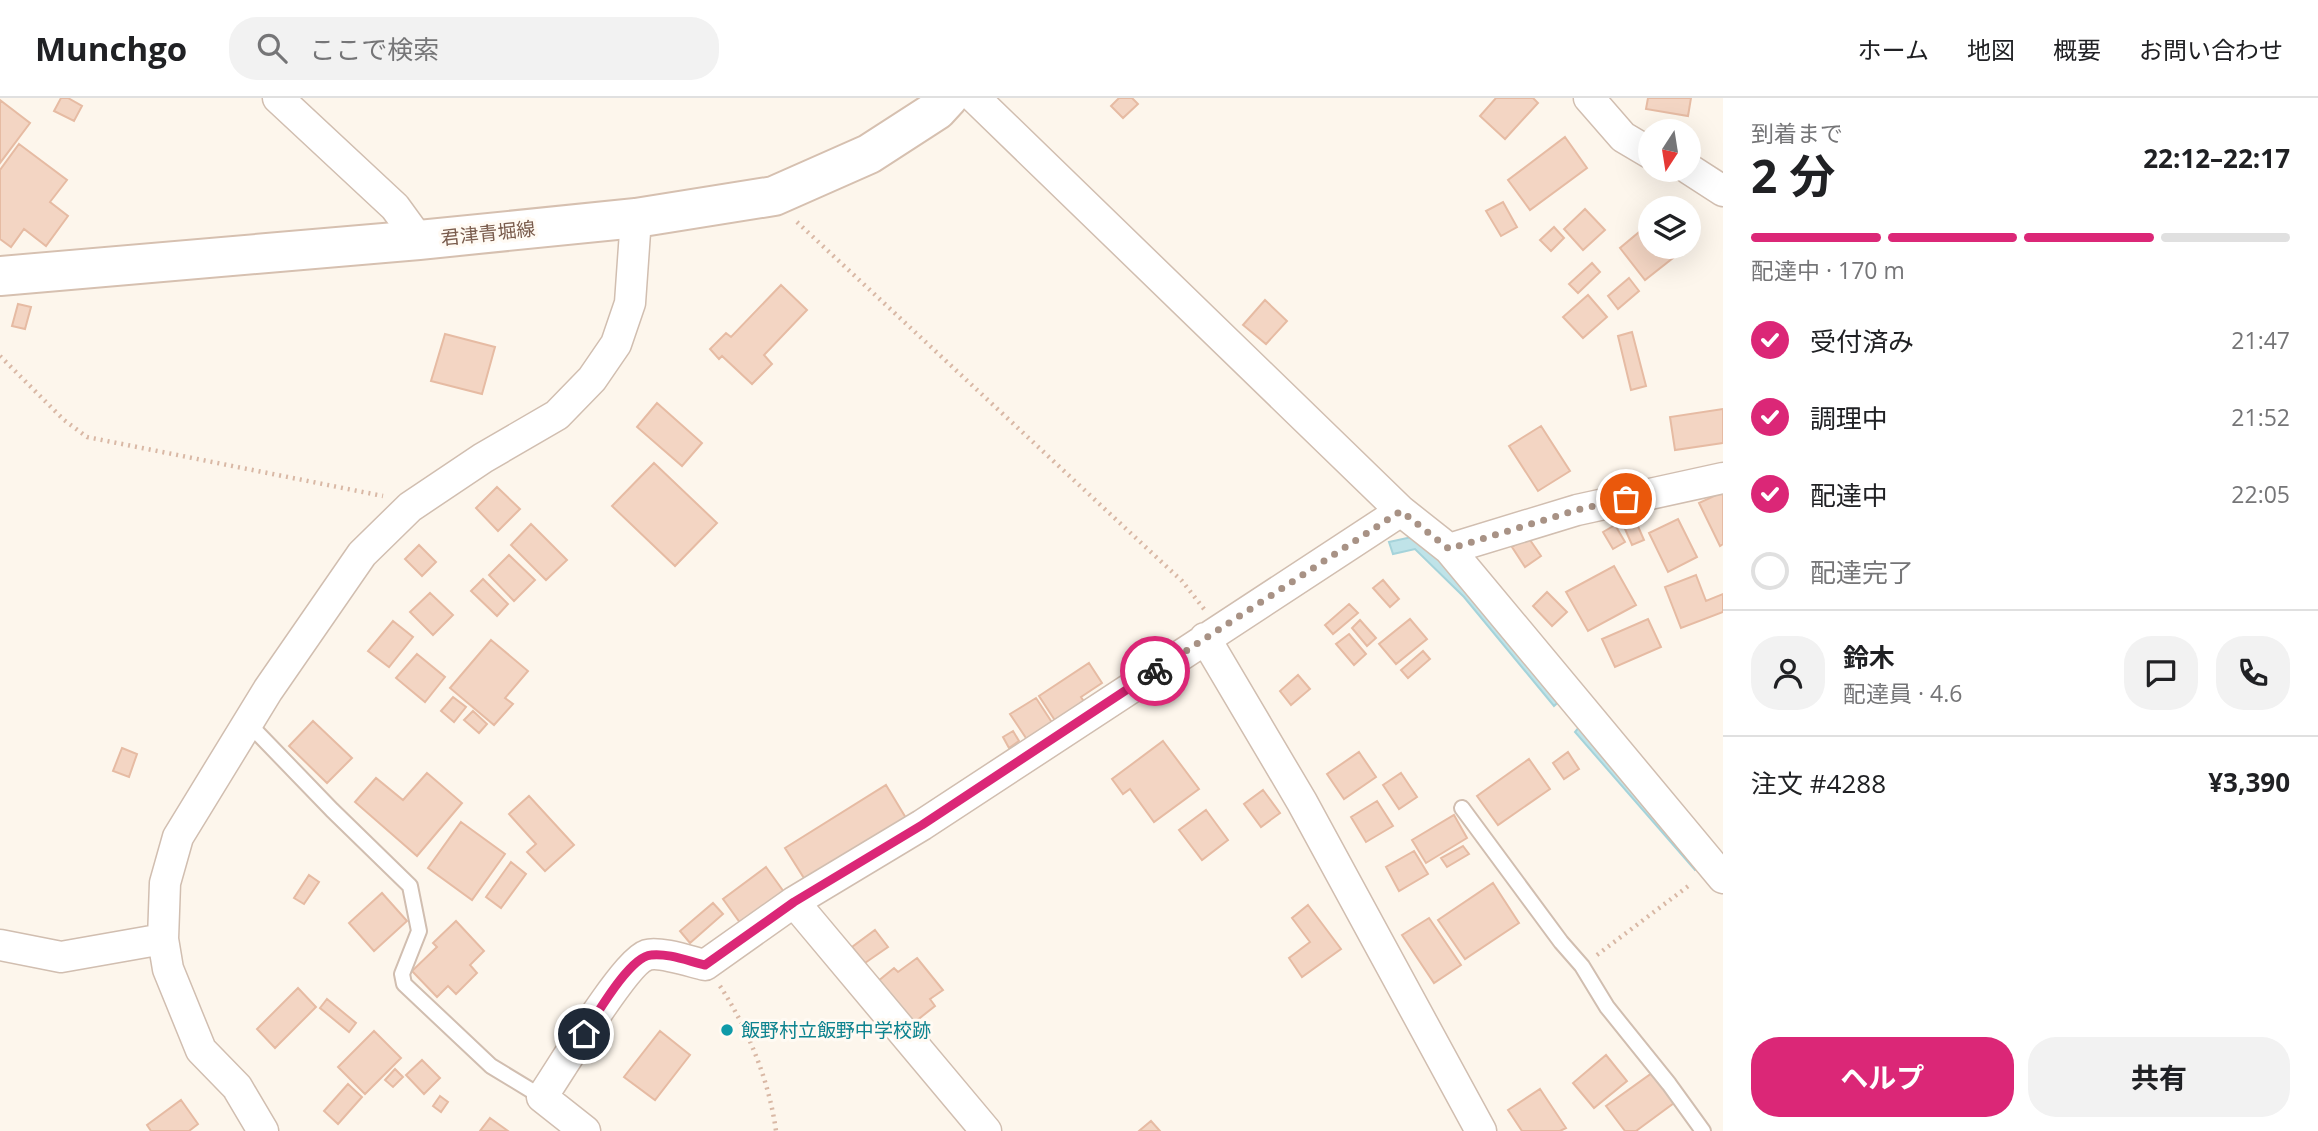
<!DOCTYPE html>
<html lang="ja">
<head>
<meta charset="utf-8">
<style>
  body { margin:0; font-family:"Open Sans","Noto Sans JP",sans-serif; background:#f2f2f2; color:#202124; height:100vh; display:flex; flex-direction:column; font-size:26px; white-space:nowrap }
  * { box-sizing:border-box; margin:0 }
  p { font-size:23px; color:#757577 }
  .icon { flex:none; width:38px; height:38px; fill:none; stroke:currentColor; stroke-width:2; stroke-linecap:round; stroke-linejoin:round }
  .map { position:relative; flex:1; overflow:hidden }
  .sheet { display:flex; flex-direction:column; background:#fff; width:595px }
  .sheet>* { flex:none }
  .needle { width:46px; rotate:192deg }
  .fabs { position:absolute; left:1638px; top:21px; display:grid; gap:14px }
  .fabs a { display:grid; place-items:center; width:63px; height:63px; border-radius:50%; background:#fff; box-shadow:0 7px 28px #0002; font-size:35px }
  .pin { position:absolute; display:grid; place-items:center; width:60px; height:60px; color:#fff; margin:-30px; border:4px solid #fff; border-radius:50%; box-shadow:0 2px 7px #0007 }
  .courier { position:absolute; display:grid; place-items:center; width:70px; height:70px; margin:-35px; border:5px solid #db2777; border-radius:50%; background:#fff; color:#222; box-shadow:0 2px 9px #0007 }
  .headline em { font-style:normal; font-weight:700 }
  .headline div { display:flex; flex-direction:column-reverse }
  .headline { display:flex; align-items:center; justify-content:space-between; height:119px; padding:0 28px }
  h1 { font-size:46px; font-weight:700; line-height:52px }
  .bar { display:grid; grid-template-columns:repeat(4,1fr); gap:10px 7px; align-content:center; height:84px; padding:0 28px }
  .bar i { height:9px; border-radius:5px; background:#e0e0e0 }
  .bar .current { background:#db2777 }
  .bar p { grid-column:span 4 }
  .line { display:flex; align-items:center; gap:18px; padding:0 28px; border-top:2px solid #e0e0e0 }
  .line div { flex:1 }
  .round { display:grid; place-items:center; flex:none; width:74px; height:74px; border-radius:28px; background:#f2f2f2 }
  ol { padding:0 28px; list-style:none }
  li { display:flex; align-items:center; gap:21px; height:77px }
  li p { margin-inline-start:auto }
  li .icon { padding:7px; border-radius:50%; background:#db2777; color:#fff; stroke-width:4 }
  li:last-child { color:#757577 }
  li i { width:38px; height:38px; border:4px solid #e0e0e0; border-radius:50% }
  .primary-button { display:flex; gap:14px; margin-top:auto; padding:14px 28px }
  .primary-button a { flex:1; height:80px; border-radius:28px; background:#db2777; color:#fff; font-size:28px; font-weight:700; line-height:80px; text-align:center }
  .primary-button a+a { background:#f2f2f2; color:#202124 }
  header { display:flex; align-items:center; gap:42px; box-sizing:border-box; height:98px; padding:0 35px; background:#fff; border-bottom:2px solid #e0e0e0 }
  header strong { font-size:33px }
  nav { display:flex; gap:38px; margin-inline-start:auto; font-size:24px }
  .search { width:490px; height:63px; background:#f2f2f2; display:flex; align-items:center; gap:18px; box-sizing:border-box; padding:0 24px; border-radius:28px; color:#757577; font-size:26px }
  main { display:flex; flex:1; min-height:0 }
  .map>svg:first-child { display:block }
  .water { fill:#bfe3e8; stroke:#a5d3da; stroke-width:2 }
  .building { fill:#f3d5c3; stroke:#e6bba3; stroke-width:2 }
  .lines { fill:none; stroke-linecap:round; stroke-linejoin:round }
  .service-casing { stroke:#d1beb0; stroke-width:18 }
  .minor-casing { stroke:#d1beb0; stroke-width:33 }
  .secondary-casing { stroke:#d6c0b0; stroke-width:42 }
  .path { stroke:#d9b8a5; stroke-width:4.5; stroke-dasharray:2 5; stroke-linecap:butt }
  .service { stroke:#fff; stroke-width:14 }
  .minor { stroke:#fff; stroke-width:30 }
  .secondary { stroke:#fff; stroke-width:38 }
  .done { stroke:#a89285; stroke-width:7; stroke-dasharray:0 12.6 }
  .route { stroke:#db2777; stroke-width:9 }
  .culture-dot { fill:#0f9aa8; stroke:#fffaf3; stroke-width:2.5 }
  .labels { text-anchor:middle; stroke-width:6; stroke-linejoin:round; paint-order:stroke }
  .street-label { font-size:19px; fill:#7a5c4d; stroke:#fffaf3 }
  .culture-label { font-size:19px; fill:#0d838f; stroke:#fffaf3; text-anchor:start }
</style>
</head>
<body>
<header>
<strong>Munchgo</strong>
<div class="search"><svg class="icon" aria-label="search" viewBox="0 0 24 24"><circle cx="10" cy="10" r="6"/><path d="M15 15l6 6"/></svg>ここで検索</div>
<nav><a>ホーム</a><a>地図</a><a>概要</a><a>お問い合わせ</a></nav>
</header>
<main>
<div class="map">
<svg width="1723" height="1033" viewBox="0 0 1723 1033">
  <rect width="100%" height="100%" fill="#fdf6ec"/>
  <!-- water -->
  <path class="water" d="M1416,438L1468,488L1563,600L1554,608L1464,499L1415,451L1393,456L1389,444Z
    M1584,623L1704,766L1695,772L1575,634Z"/>
  <!-- building -->
  <path class="building" d="M61,0H68L82,8L74,23L54,13Z
    M1119,0H1132L1138,6L1123,20L1111,8Z
    M1496,0H1533L1538,5L1505,41L1480,18Z
    M1648,0H1691L1688,18L1646,11Z
    M0,2L30,25L0,65Z
    M1565,39L1587,70L1530,112L1508,82Z
    M19,46L67,82L50,104L68,118L46,148L24,131L11,149L0,141V72Z
    M1503,104L1517,129L1501,138L1486,113Z
    M1585,111L1605,132L1583,152L1564,131Z
    M1650,125V149H1687L1645,182L1620,150Z
    M1554,129L1564,140L1551,153L1540,142Z
    M1592,165L1600,174L1578,195L1569,186Z
    M1629,180L1639,193L1618,211L1608,198Z
    M781,187L807,212L764,257L772,266L752,286L722,258L719,261L710,251L726,235L731,239Z
    M1588,197L1607,219L1583,240L1563,219Z
    M1265,202L1287,223L1266,246L1243,227Z
    M18,206L31,209L25,231L12,228Z
    M1632,234L1646,288L1631,292L1618,238Z
    M445,236L495,249L482,296L431,283Z
    M657,305L702,345L682,368L637,329Z
    M1723,311V345L1675,352L1670,319Z
    M1541,328L1570,373L1538,393L1509,348Z
    M654,365L717,425L675,468L612,408Z
    M497,389L520,411L498,433L476,410Z
    M1723,394V446L1720,448L1699,405Z
    M1630,410L1644,442L1632,447L1618,415Z
    M1678,421L1697,459L1668,474L1649,435Z
    M531,426L567,462L546,482L511,447Z
    M1615,427L1625,444L1613,451L1603,434Z
    M1528,439L1541,458L1525,469L1512,449Z
    M419,447L436,464L422,478L405,461Z
    M509,457L535,482L514,503L489,477Z
    M1614,468L1636,507L1588,533L1566,494Z
    M1696,477L1706,503L1723,496V514L1681,530L1665,489Z
    M483,481L508,506L497,518L471,493Z
    M1383,482L1399,501L1390,509L1373,490Z
    M1547,494L1567,514L1552,528L1533,508Z
    M430,495L453,517L433,537L410,514Z
    M1349,506L1358,515L1333,536L1325,527Z
    M1410,521L1427,541L1396,566L1379,546Z
    M1648,521L1661,549L1615,569L1602,541Z
    M1360,522L1376,540L1367,548L1352,530Z
    M393,523L413,539L389,569L368,553Z
    M1349,536L1366,556L1354,567L1336,546Z
    M491,542L528,573L505,600L513,606L494,627L450,590Z
    M1423,553L1430,561L1408,580L1401,572Z
    M417,556L445,579L425,604L396,580Z
    M1089,565L1102,585L1081,599L1087,608L1058,627L1039,598Z
    M1298,577L1310,591L1291,607L1280,593Z
    M453,599L466,609L454,624L441,613Z
    M1036,600L1053,626L1028,643L1010,616Z
    M473,613L487,626L479,635L464,622Z
    M313,623L352,660L327,685L289,648Z
    M1013,633L1019,643L1009,650L1003,639Z
    M1163,643L1199,691L1154,724L1130,691L1123,696L1112,681Z
    M122,650L137,656L129,679L113,673Z
    M1359,654L1376,679L1344,701L1327,676Z
    M1568,654L1579,671L1564,681L1553,665Z
    M1529,661L1550,691L1498,727L1477,698Z
    M427,675L462,705L417,758L355,704L376,680L403,702Z
    M1401,675L1417,699L1399,711L1383,687Z
    M886,687L909,725L809,788L785,750Z
    M1263,692L1280,715L1261,729L1244,706Z
    M529,698L574,747L545,773L527,754L536,746L509,716Z
    M1377,703L1393,728L1366,744L1351,719Z
    M1206,712L1228,742L1202,762L1179,732Z
    M1454,717L1467,740L1426,765L1412,742Z
    M461,724L505,756L472,802L428,770Z
    M1463,748L1469,756L1447,769L1441,760Z
    M1414,753L1428,776L1399,793L1386,769Z
    M511,764L526,776L501,810L486,799Z
    M766,769L784,794L741,826L723,801Z
    M309,777L319,784L304,806L294,800Z
    M1493,785L1519,825L1465,861L1438,822Z
    M382,795L407,823L374,853L349,825Z
    M713,805L723,816L690,845L680,833Z
    M1308,807L1341,851L1302,879L1289,860L1310,844L1292,820Z
    M1429,820L1461,867L1434,885L1402,837Z
    M456,823L484,853L470,867L477,875L456,896L448,888L437,899L412,873L437,849L433,845Z
    M875,832L888,849L865,865L852,849Z
    M917,860L943,892L930,901L935,908L911,927L877,884L894,870L898,874Z
    M298,890L316,909L275,950L257,931Z
    M327,901L356,925L349,934L320,910Z
    M374,933L401,960L365,996L338,969Z
    M660,933L690,957L655,1002L624,979Z
    M1606,957L1627,983L1594,1010L1573,985Z
    M422,962L440,980L424,996L406,977Z
    M395,971L403,979L393,989L385,982Z
    M1652,975L1674,1005L1636,1033H1625L1606,1008Z
    M348,986L362,999L338,1026L324,1013Z
    M1540,991L1566,1030L1560,1033H1522L1508,1012Z
    M440,998L448,1004L441,1014L433,1008Z
    M181,1002L198,1026L189,1033H151L147,1027Z
    M490,1020L508,1033H480Z
    M1151,1023L1160,1033H1139Z"/>
  <g class="lines">
    <!-- service casing -->
    <g class="service-casing">
      <path id="service" d="M248,625L332,712L410,788L419,833L402,876L404,886L491,968L542,999
        M1462,710L1561,844L1582,868L1607,909L1669,986L1703,1033"/>
    </g>
    <!-- minor casing -->
    <g class="minor-casing">
      <path id="minor" d="M278,0L395,109L419,142
        M975,0L1401,413L1449,451L1723,780
        M1589,0L1623,39L1650,55
        M1689,71L1723,93
        M1449,451L1577,412L1723,380
        M1205,540L1302,704L1481,1033
        M794,804L986,1033
        M0,847L61,859L163,841
        M263,1033L237,989L201,952L168,871L163,841L165,785L178,739L268,592L362,456L410,409L483,360L557,317L592,281L616,246L630,205L636,120
        M585,1033L542,999C559,974 625,864 647,857C659,853 692,864 705,867L794,804L922,727L1401,413"/>
    </g>
    <!-- secondary casing -->
    <g class="secondary-casing">
      <path id="secondary" d="M0,178L419,142L636,120L774,98L869,56L937,12L948,0"/>
    </g>
    <!-- path -->
    <path class="path" d="M797,124L1182,483L1204,511
      M0,258L64,322L87,339L383,398
      M1597,857L1691,786
      M720,888C748,931 769,982 776,1033"/>
    <!-- service -->
    <use href="#service" class="service"/>
    <!-- minor -->
    <use href="#minor" class="minor"/>
    <!-- secondary -->
    <use href="#secondary" class="secondary"/>
  </g>
  <g class="lines">
    <!-- done -->
    <path class="done" d="M1155,573L1401,413L1449,451L1577,412L1626,401"/>
    <!-- route -->
    <path class="route" d="M584,936C596,918 629,859 651,857C668,855 688,863 705,867L794,804L922,727L1155,573"/>
  </g>
  <!-- markers -->
  <circle class="culture-dot" cx="727" cy="932" r="7"/>
  <g class="labels">
    <!-- street labels -->
    <g class="street-label">
      <text transform="translate(488 135) rotate(-6)" y="7">君津青堀線</text>
    </g>
    <!-- culture labels -->
    <g class="culture-label">
      <text x="741" y="939">飯野村立飯野中学校跡</text>
    </g>
  </g>
</svg>
<div class="fabs">
<a><svg class="needle" viewBox="-14 -14 28 28"><path d="M0-13l5 13h-10z" fill="#e53935"/><path d="M0 13l5-13h-10z" fill="#757577"/></svg></a>
<a><svg class="icon" aria-label="layers" viewBox="0 0 24 24"><path d="M12 4l9 5-9 5-9-5zM3 14l9 5 9-5"/></svg></a>
</div>
<div class="pin" style="left:1626px;top:401px;background:#ea580c"><svg class="icon" aria-label="bag" viewBox="0 0 24 24"><path d="M5 8h14l-1 12H6zM9 8a3 3 0 0 1 6 0"/></svg></div>
<div class="pin" style="left:584px;top:936px;background:#1f2937"><svg class="icon" aria-label="home" viewBox="0 0 24 24"><path d="M3 11l9-7 9 7M6 9v11h12V9"/></svg></div>
<div class="courier" style="left:1155px;top:573px"><svg class="icon" aria-label="bike" viewBox="0 0 24 24"><circle cx="6" cy="16" r="4"/><circle cx="18" cy="16" r="4"/><path d="M6 16l4-8h5l3 8M10 8l3 8H6M13 5h3"/></svg></div>
</div>
<section class="sheet">
<div class="headline"><div><h1>2 分</h1><p>到着まで</p></div><em>22:12–22:17</em></div>
<div class="bar"><i class="current"></i><i class="current"></i><i class="current"></i><i></i><p>配達中 · 170 m</p></div>
<ol>
<li><svg class="icon" aria-label="check" viewBox="0 0 24 24"><path d="M5 12l5 5 9-10"/></svg>受付済み<p>21:47</p></li>
<li><svg class="icon" aria-label="check" viewBox="0 0 24 24"><path d="M5 12l5 5 9-10"/></svg>調理中<p>21:52</p></li>
<li><svg class="icon" aria-label="check" viewBox="0 0 24 24"><path d="M5 12l5 5 9-10"/></svg>配達中<p>22:05</p></li>
<li><i></i>配達完了</li>
</ol>
<div class="line" style="height:126px"><a class="round"><svg class="icon" aria-label="person" viewBox="0 0 24 24"><circle cx="12" cy="8" r="4"/><path d="M4 21q1-7 8-7t8 7"/></svg></a><div><b>鈴木</b><p>配達員 · 4.6</p></div><a class="round"><svg class="icon" aria-label="chat" viewBox="0 0 24 24"><path d="M4 5h16v11H9l-5 4z"/></svg></a><a class="round"><svg class="icon" aria-label="phone" viewBox="0 0 24 24"><path d="M5 4h4l2 5-3 2q2 4 5 5l2-3 5 2v4C11 20 4 13 5 4z"/></svg></a></div>
<div class="line" style="height:91px"><div>注文 #4288</div><b>¥3,390</b></div>
<div class="primary-button"><a>ヘルプ</a><a>共有</a></div>
</section>
</main>
</body>
</html>
